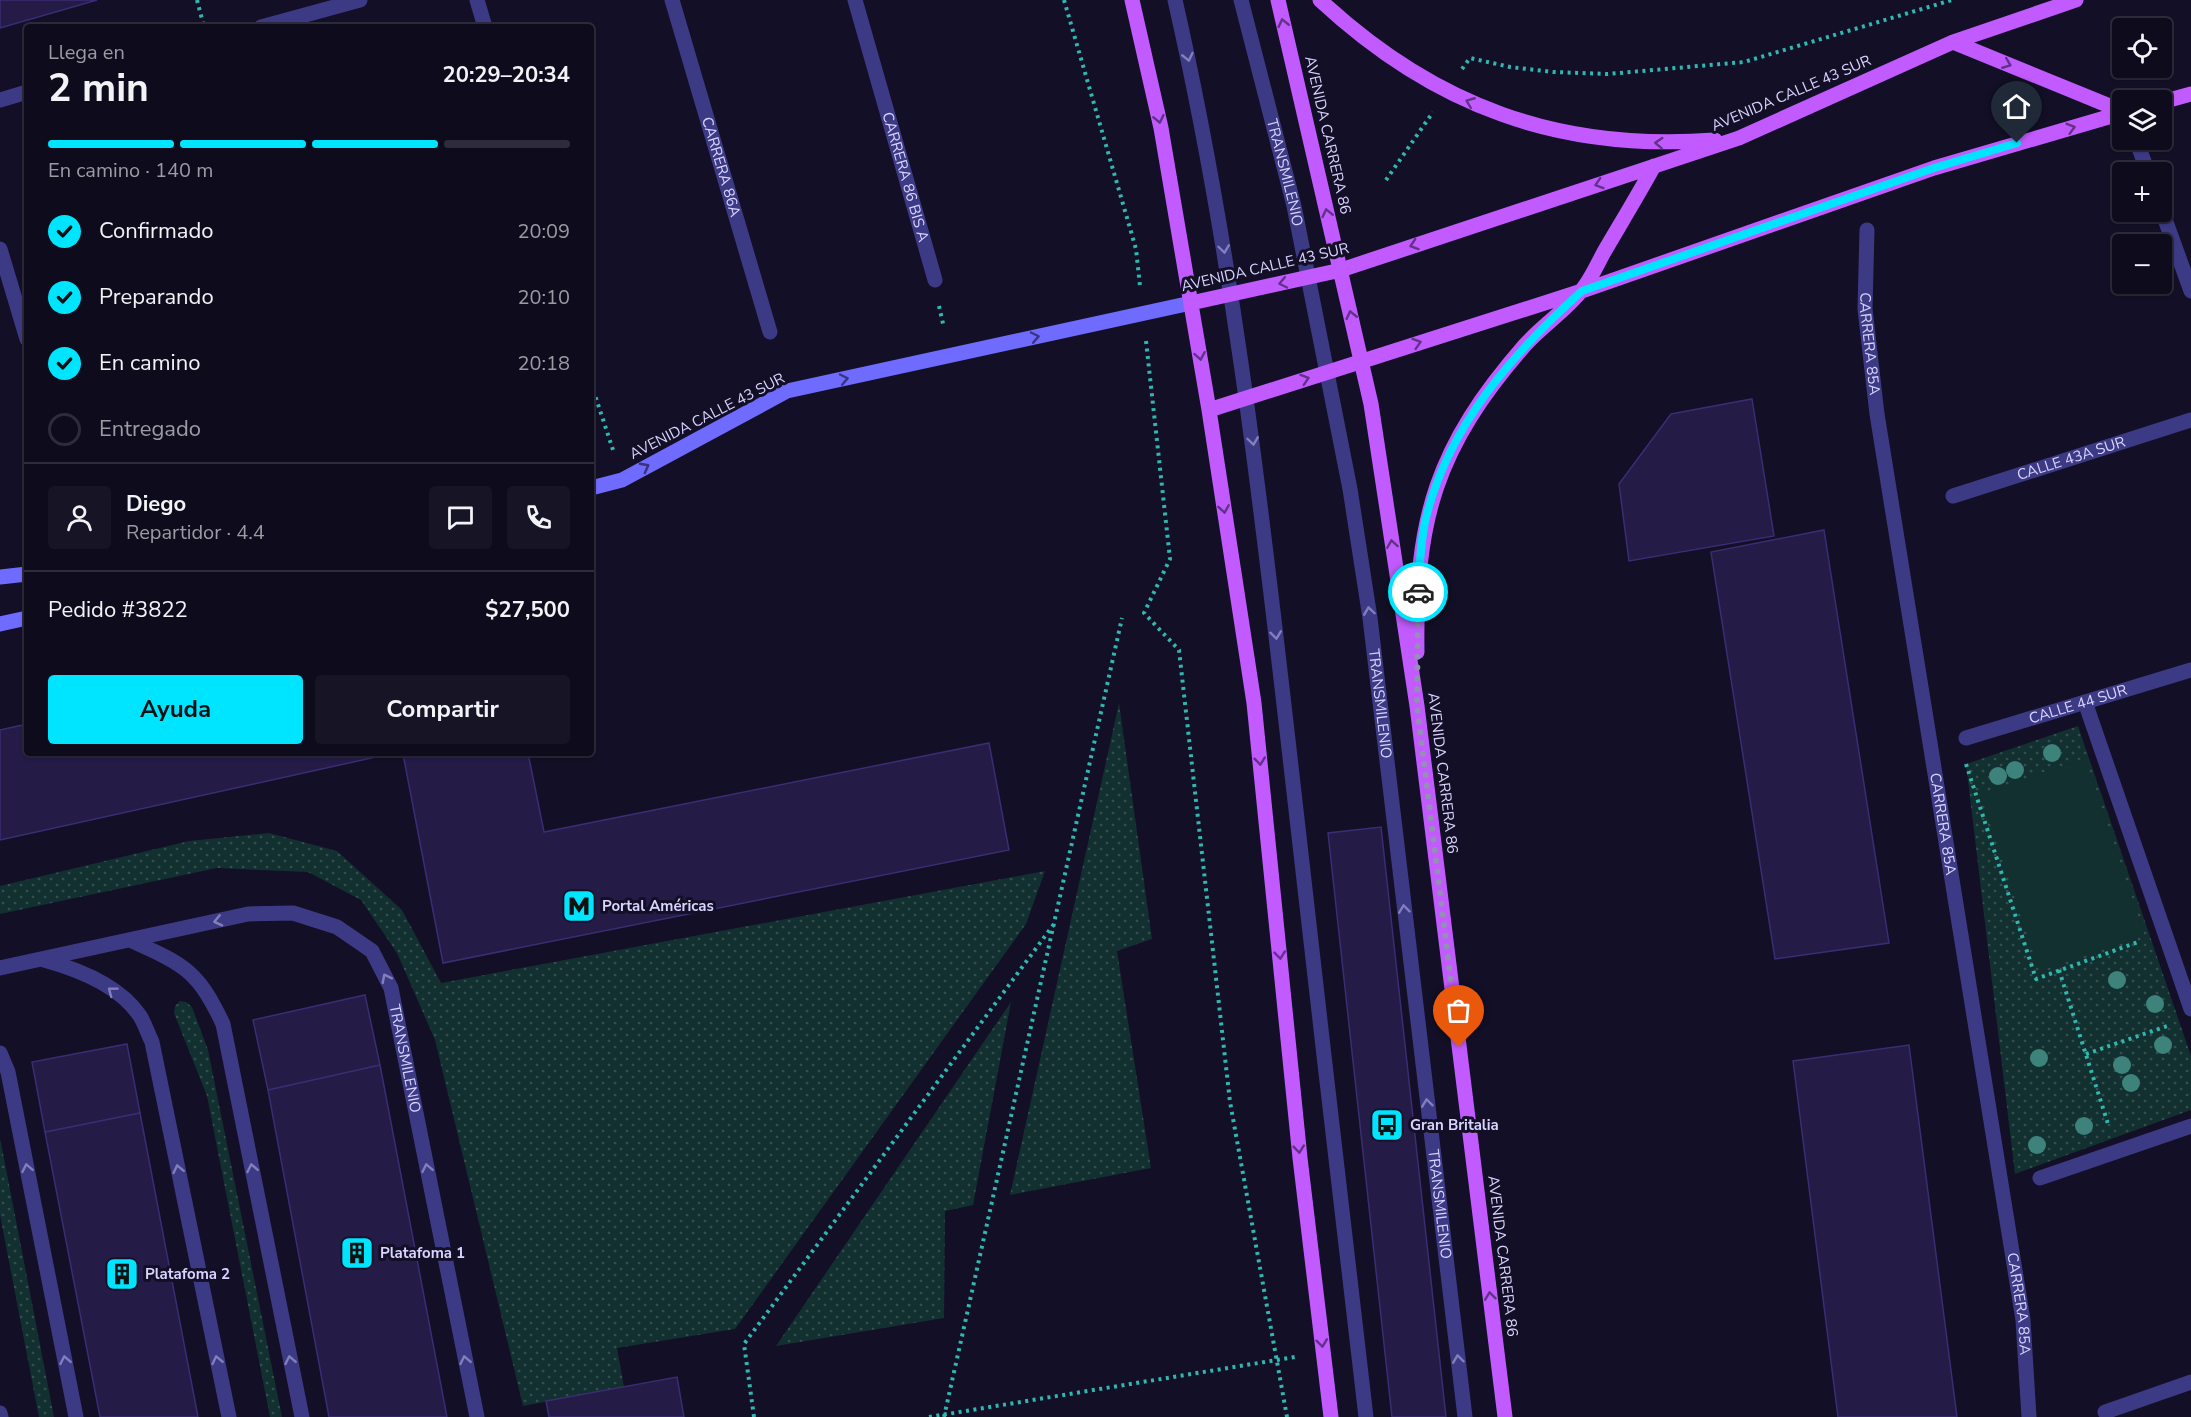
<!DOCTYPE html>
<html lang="es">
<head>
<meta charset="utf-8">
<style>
  body { margin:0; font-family:"Nunito Sans",sans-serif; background:#171425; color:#f1f3f6; height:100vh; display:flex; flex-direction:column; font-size:22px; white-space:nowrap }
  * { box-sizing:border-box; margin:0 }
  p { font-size:20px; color:#9b9ba3 }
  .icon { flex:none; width:33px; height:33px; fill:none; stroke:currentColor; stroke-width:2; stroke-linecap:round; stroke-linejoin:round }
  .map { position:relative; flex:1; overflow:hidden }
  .panel { position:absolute; left:24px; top:24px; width:570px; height:732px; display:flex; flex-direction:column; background:#0e0b1c; border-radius:6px; box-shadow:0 2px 4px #0004,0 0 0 2px #2e2b3b }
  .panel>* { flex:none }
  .buttons { position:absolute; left:2112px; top:18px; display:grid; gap:12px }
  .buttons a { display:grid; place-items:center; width:60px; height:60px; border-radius:6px; background:#0e0b1c; box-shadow:0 2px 4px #0004,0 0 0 2px #2e2b3b; font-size:30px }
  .pin { position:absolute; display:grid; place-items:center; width:51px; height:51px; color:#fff; margin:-62px -26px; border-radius:50% 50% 50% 0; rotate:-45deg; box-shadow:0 0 6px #0007 }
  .pin .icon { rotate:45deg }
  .courier { position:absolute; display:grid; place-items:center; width:60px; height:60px; margin:-30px; border:4px solid #00e5ff; border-radius:50%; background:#fff; color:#222; box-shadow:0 2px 8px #0007 }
  .overview em { font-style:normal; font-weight:700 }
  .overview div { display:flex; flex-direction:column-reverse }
  .overview { display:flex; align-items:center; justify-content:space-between; height:102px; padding:0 24px }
  h1 { font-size:39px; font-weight:700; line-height:45px }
  .bar { display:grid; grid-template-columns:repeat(4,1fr); gap:9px 6px; align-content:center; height:72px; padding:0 24px }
  .bar i { height:8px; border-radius:4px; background:#2e2b3b }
  .bar .on { background:#00e5ff }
  .bar p { grid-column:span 4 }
  .line { display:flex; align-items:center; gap:15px; padding:0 24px; border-top:2px solid #2e2b3b }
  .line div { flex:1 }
  .round { display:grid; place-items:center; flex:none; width:63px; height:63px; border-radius:6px; background:#171425 }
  ol { padding:0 24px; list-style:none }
  li { display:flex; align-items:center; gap:18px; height:66px }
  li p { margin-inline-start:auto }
  li .icon { padding:6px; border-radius:50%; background:#00e5ff; color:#111; stroke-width:4 }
  li:last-child { color:#9b9ba3 }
  li i { width:33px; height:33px; border:3px solid #2e2b3b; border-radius:50% }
  .action { display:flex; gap:12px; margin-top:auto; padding:12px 24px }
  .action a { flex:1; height:69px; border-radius:6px; background:#00e5ff; color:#111; font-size:24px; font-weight:700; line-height:69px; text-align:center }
  .action a+a { background:#171425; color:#f1f3f6 }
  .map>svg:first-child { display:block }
  .grass { fill:url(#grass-dots) }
  .pitch { fill:#12302f }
  .building { fill:#241b47; stroke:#3b2d73; stroke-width:1.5 }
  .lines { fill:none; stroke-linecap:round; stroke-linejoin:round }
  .path { stroke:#2fb8b0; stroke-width:4; stroke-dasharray:3 4.5; stroke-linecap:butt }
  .service { stroke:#3d3a85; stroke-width:15 }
  .minor { stroke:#3d3a85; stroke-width:15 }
  .tertiary { stroke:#3d3a85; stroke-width:15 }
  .secondary { stroke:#6f6bff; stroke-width:15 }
  .primary { stroke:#c25bff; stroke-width:15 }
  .tree { fill:#3d827b }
  .oneway { stroke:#623188 }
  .oneway2 { stroke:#837fbc }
  .oneway3 { stroke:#38347d }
  .done { stroke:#948fb3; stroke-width:6; stroke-dasharray:0 10.8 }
  .route { stroke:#00e5ff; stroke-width:8 }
  .labels { text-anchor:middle; stroke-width:6; stroke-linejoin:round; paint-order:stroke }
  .street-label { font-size:15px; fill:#d9d4ff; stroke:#130f26 }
  .poi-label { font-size:15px; font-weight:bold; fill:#d9d4ff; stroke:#130f26; text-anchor:start }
</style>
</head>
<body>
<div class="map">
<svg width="2191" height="1417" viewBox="0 0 2191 1417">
  <defs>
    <pattern id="grass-dots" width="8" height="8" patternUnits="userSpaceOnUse" patternTransform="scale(1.5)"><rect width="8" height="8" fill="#12302f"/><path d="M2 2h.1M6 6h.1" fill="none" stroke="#344d4e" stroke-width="1.8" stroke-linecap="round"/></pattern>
  </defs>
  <rect width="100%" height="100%" fill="#130f26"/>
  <!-- grass -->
  <path class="grass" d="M1119,703L1152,939L1117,951L1151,1168L1010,1195Z
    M2078,726L2191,1056V1110L2015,1174L1966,764Z
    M269,833L337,851L402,910L441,983L1045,871L1026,924L735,1329L617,1348L624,1387L523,1406L435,1040L397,953L361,900L308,872L217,868L0,914V886L189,841Z
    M180,1001L186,1002L192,1007L208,1050L282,1417H270L207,1096L174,1013L175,1006Z
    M1011,1002L973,1205L945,1211L944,1318L776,1346Z
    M0,1139L1,1143L54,1417H39L0,1215Z"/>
  <!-- pitch -->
  <path class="pitch" d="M2085,758L2144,935L2040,970L1981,794Z"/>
  <!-- building -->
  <path class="building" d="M0,0H97L0,28Z
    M1752,399L1774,536L1629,561L1619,484L1671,414Z
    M1824,530L1889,943L1775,959L1711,552Z
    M27,724V753H394L0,840V730Z
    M989,743L1009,850L443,963L403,754L528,753L544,832Z
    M1381,827L1446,1417H1392L1328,833Z
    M365,995L380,1065L268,1090L253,1020Z
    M127,1044L140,1113L45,1132L32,1062Z
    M1909,1045L1957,1417H1838L1793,1061Z
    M380,1065L447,1417H329L268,1090Z
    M380,1065L447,1417H329L268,1090Z
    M140,1113L198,1417H100L45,1132Z
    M140,1113L198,1417H100L45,1132Z
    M677,1377L684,1417H549L546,1401Z
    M677,1377L684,1417H549L546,1401Z"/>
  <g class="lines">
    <!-- path -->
    <path class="path" d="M197,0L204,27
      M1064,0L1136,249L1140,286
      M1462,69L1470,58L1510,67L1553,72L1608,74L1744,62L1952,0
      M1386,180L1433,112
      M939,306L944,328
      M1146,341L1170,559L1144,613L1179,650L1230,1102L1287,1417
      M591,383L614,453
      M1966,764L2036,979L2138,942
      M2059,970L2109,1127
      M2086,1054L2170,1025
      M754,1417L744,1344L1054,924
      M929,1417L1295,1357
      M944,1417L1122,618"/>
    <!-- service -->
    <g class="service">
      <path d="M1175,0C1230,241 1259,486 1287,731C1313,960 1339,1188 1366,1417"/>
      <path id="s1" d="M1241,0L1294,206L1350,489L1370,618L1465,1417"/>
      <path d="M132,941C185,965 198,971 223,1024L302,1417"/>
      <path d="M44,960C77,969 120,986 140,1016C145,1024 148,1034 152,1042L229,1417"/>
      <path id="s2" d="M0,968L248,914L293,913L337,927L372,951L391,988L477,1417"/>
      <path d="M0,1053L8,1072L76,1417"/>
      <path d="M0,1413L1,1417"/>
    </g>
    <!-- minor -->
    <g class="minor">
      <path d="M477,0L485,27"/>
      <path id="s3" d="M672,0L770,332"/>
      <path id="s4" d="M855,0L935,280"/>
      <path d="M261,27L360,0"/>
      <path d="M0,100L27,92"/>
      <path d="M2136,140L2148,172"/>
      <path d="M2162,211L2191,291"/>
      <path d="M0,249L27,339"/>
      <path id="s5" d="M1953,496L2191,420"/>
      <path d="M2085,702L2191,1009"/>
      <path id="s6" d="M1966,738L2191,670"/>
      <path d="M2040,1178L2191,1126"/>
      <path d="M2105,1412L2191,1382"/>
    </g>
    <!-- tertiary -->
    <path class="tertiary" id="s7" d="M1867,230L1865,309L1877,414L2023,1320L2029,1417"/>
    <!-- secondary -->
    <path class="secondary" d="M591,488L622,480L787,391L1191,303
      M0,577L27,574
      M0,624L27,618"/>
    <!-- primary -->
    <path class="primary" d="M1132,0L1161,128L1209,410L1254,703L1300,1158L1331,1417
      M1278,0L1371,404L1417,706L1505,1417
      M1320,0C1434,106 1559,152 1715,140
      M1953,42L2122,111
      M2162,102L2191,94
      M1191,303L1341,270L1739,138L1953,42L2076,0
      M1209,410L1582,291L1934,168L2122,113
      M1417,652C1415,518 1436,447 1525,345C1542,326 1565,311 1581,291C1590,281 1597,265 1604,252C1621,223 1638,195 1654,166"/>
  </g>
  <!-- trees -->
  <g class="tree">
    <circle cx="2052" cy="753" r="9"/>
    <circle cx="2015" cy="770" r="9"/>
    <circle cx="1998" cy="776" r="9"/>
    <circle cx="2117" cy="980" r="9"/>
    <circle cx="2155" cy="1004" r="9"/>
    <circle cx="2163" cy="1045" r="9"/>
    <circle cx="2039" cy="1058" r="9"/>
    <circle cx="2122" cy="1065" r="9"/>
    <circle cx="2131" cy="1083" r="9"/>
    <circle cx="2084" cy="1126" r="9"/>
    <circle cx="2037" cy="1145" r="9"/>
  </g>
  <!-- one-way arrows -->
  <defs><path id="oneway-chevron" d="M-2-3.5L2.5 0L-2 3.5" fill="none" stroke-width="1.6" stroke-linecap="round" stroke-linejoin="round" transform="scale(1.5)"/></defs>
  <g class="oneway">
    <use href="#oneway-chevron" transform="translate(1283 23) rotate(-103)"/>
    <use href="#oneway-chevron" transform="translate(2007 64) rotate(22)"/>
    <use href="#oneway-chevron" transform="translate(1470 102) rotate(-158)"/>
    <use href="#oneway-chevron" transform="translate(1159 119) rotate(78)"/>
    <use href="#oneway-chevron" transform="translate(2071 128) rotate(-16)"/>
    <use href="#oneway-chevron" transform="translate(1659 143) rotate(-177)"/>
    <use href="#oneway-chevron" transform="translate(1599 184) rotate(162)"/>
    <use href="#oneway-chevron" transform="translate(1327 213) rotate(-103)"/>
    <use href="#oneway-chevron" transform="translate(1414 245) rotate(162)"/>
    <use href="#oneway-chevron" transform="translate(1283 283) rotate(168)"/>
    <use href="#oneway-chevron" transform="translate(1351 315) rotate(-103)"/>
    <use href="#oneway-chevron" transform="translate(1417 343) rotate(-17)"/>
    <use href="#oneway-chevron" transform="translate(1200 356) rotate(80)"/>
    <use href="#oneway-chevron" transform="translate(1305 379) rotate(-18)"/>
    <use href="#oneway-chevron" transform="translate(1224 509) rotate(81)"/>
    <use href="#oneway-chevron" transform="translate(1392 544) rotate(-99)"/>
    <use href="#oneway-chevron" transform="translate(1260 761) rotate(84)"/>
    <use href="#oneway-chevron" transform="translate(1280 955) rotate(84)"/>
    <use href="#oneway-chevron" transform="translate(1299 1149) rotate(84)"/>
    <use href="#oneway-chevron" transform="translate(1490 1296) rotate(-97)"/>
    <use href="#oneway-chevron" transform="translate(1322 1343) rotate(83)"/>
  </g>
  <g class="oneway2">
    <use href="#oneway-chevron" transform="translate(1188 57) rotate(77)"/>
    <use href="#oneway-chevron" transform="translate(1224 249) rotate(82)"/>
    <use href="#oneway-chevron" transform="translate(1253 441) rotate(82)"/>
    <use href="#oneway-chevron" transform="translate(1369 611) rotate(-98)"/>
    <use href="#oneway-chevron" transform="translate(1276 635) rotate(83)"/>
    <use href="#oneway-chevron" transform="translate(1404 909) rotate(-97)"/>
    <use href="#oneway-chevron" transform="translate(218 921) rotate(167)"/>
    <use href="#oneway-chevron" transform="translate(386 978) rotate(-117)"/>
    <use href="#oneway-chevron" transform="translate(112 991) rotate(-143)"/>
    <use href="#oneway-chevron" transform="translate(1427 1103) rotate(-97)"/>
    <use href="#oneway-chevron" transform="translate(27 1168) rotate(-101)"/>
    <use href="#oneway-chevron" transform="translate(252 1168) rotate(-101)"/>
    <use href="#oneway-chevron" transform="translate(427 1168) rotate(-101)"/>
    <use href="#oneway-chevron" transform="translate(178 1169) rotate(-102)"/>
    <use href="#oneway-chevron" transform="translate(1458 1359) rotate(-97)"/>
    <use href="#oneway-chevron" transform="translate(65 1360) rotate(-101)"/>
    <use href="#oneway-chevron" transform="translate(217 1360) rotate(-102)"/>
    <use href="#oneway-chevron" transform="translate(290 1360) rotate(-101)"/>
    <use href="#oneway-chevron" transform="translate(465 1360) rotate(-101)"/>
  </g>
  <g class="oneway3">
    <use href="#oneway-chevron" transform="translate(1035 337) rotate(-12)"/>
    <use href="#oneway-chevron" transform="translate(844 379) rotate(-12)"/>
    <use href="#oneway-chevron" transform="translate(645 467) rotate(-28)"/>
  </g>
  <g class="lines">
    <!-- done -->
    <path class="done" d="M1418,592L1417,706L1459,1047"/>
    <!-- route -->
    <path class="route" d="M1418,592C1420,567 1420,539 1427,514C1450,424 1514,352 1582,291L1934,168L2017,143"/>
  </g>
  <!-- icons -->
  <defs>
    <g id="metro-square" transform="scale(1.725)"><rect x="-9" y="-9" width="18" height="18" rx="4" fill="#00e5ff" stroke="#130f26"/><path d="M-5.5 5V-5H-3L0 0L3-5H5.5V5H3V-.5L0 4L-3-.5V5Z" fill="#111"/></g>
    <g id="bus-square" transform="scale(1.725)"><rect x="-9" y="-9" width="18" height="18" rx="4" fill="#00e5ff" stroke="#130f26"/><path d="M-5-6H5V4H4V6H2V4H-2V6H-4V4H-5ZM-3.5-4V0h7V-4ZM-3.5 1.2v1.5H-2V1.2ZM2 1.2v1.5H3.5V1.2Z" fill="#111"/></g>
    <g id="building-square" transform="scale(1.725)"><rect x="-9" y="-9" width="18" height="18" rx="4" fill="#00e5ff" stroke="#130f26"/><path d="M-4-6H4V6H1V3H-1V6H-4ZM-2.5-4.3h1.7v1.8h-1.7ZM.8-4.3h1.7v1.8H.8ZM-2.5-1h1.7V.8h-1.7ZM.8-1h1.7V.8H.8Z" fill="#111"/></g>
  </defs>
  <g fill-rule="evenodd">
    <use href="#metro-square" x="579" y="906"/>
    <use href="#bus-square" x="1387" y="1125"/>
    <use href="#building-square" x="357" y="1253"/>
    <use href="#building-square" x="122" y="1274"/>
  </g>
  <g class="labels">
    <!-- street labels -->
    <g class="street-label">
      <text transform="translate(1791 93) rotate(-23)" y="5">AVENIDA CALLE 43 SUR</text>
      <text transform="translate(1328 135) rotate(77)" y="5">AVENIDA CARRERA 86</text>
      <text dy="5" stroke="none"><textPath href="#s3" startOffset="174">CARRERA 86A</textPath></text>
      <text dy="5" stroke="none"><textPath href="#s1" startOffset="178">TRANSMILENIO</textPath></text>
      <text dy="5" stroke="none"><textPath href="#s4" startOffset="184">CARRERA 86 BIS A</textPath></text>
      <text transform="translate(1265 267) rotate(-13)" y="5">AVENIDA CALLE 43 SUR</text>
      <text dy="5" stroke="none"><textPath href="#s7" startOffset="114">CARRERA 85A</textPath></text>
      <text transform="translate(707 416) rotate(-27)" y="5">AVENIDA CALLE 43 SUR</text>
      <text dy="5" stroke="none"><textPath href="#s5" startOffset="124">CALLE 43A SUR</textPath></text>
      <text dy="5" stroke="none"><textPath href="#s1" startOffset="718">TRANSMILENIO</textPath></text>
      <text dy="5" stroke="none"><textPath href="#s6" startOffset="117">CALLE 44 SUR</textPath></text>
      <text transform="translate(1443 773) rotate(83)" y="5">AVENIDA CARRERA 86</text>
      <text dy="5" stroke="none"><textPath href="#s7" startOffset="600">CARRERA 85A</textPath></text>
      <text dy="5" stroke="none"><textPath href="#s2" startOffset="501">TRANSMILENIO</textPath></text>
      <text dy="5" stroke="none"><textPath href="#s1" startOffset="1222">TRANSMILENIO</textPath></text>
      <text transform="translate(1503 1256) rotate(83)" y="5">AVENIDA CARRERA 86</text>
      <text dy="5" stroke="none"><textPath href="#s7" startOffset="1086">CARRERA 85A</textPath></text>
    </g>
    <!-- poi labels -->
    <g class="poi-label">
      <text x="602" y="911">Portal Américas</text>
      <text x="1410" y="1130">Gran Britalia</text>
      <text x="380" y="1258">Platafoma 1</text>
      <text x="145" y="1279">Platafoma 2</text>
    </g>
  </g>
</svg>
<div class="buttons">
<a><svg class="icon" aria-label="locate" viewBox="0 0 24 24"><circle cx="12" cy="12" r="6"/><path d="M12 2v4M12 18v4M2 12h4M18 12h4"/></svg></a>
<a><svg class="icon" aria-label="layers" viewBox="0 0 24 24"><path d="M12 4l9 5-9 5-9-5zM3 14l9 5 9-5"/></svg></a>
<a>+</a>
<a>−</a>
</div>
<div class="pin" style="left:1459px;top:1047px;background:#ea580c"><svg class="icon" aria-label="bag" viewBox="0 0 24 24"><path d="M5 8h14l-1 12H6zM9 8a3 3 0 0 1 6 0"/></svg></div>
<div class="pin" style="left:2017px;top:143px;background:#1f2937"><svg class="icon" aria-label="home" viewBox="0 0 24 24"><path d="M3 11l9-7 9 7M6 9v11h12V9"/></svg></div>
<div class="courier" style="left:1418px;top:592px"><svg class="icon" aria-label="car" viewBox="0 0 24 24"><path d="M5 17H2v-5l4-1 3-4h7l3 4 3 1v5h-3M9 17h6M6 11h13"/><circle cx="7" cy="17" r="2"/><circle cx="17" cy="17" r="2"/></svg></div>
<section class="panel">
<div class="overview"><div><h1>2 min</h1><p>Llega en</p></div><em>20:29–20:34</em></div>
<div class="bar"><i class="on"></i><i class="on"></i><i class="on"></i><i></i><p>En camino · 140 m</p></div>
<ol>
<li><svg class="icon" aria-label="check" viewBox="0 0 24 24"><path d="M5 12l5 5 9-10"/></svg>Confirmado<p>20:09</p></li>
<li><svg class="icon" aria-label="check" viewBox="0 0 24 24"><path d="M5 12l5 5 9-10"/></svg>Preparando<p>20:10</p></li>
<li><svg class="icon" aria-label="check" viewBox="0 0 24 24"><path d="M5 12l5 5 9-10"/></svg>En camino<p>20:18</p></li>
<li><i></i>Entregado</li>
</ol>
<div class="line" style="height:108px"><a class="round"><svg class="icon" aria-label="person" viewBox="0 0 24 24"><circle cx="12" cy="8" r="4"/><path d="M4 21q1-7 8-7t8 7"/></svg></a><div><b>Diego</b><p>Repartidor · 4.4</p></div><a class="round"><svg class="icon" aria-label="chat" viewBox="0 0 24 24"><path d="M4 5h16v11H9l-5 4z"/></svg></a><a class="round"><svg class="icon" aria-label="phone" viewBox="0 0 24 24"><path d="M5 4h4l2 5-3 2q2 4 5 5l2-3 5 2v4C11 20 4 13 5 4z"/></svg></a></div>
<div class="line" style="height:78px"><div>Pedido #3822</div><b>$27,500</b></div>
<div class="action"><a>Ayuda</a><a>Compartir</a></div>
</section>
</div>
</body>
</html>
